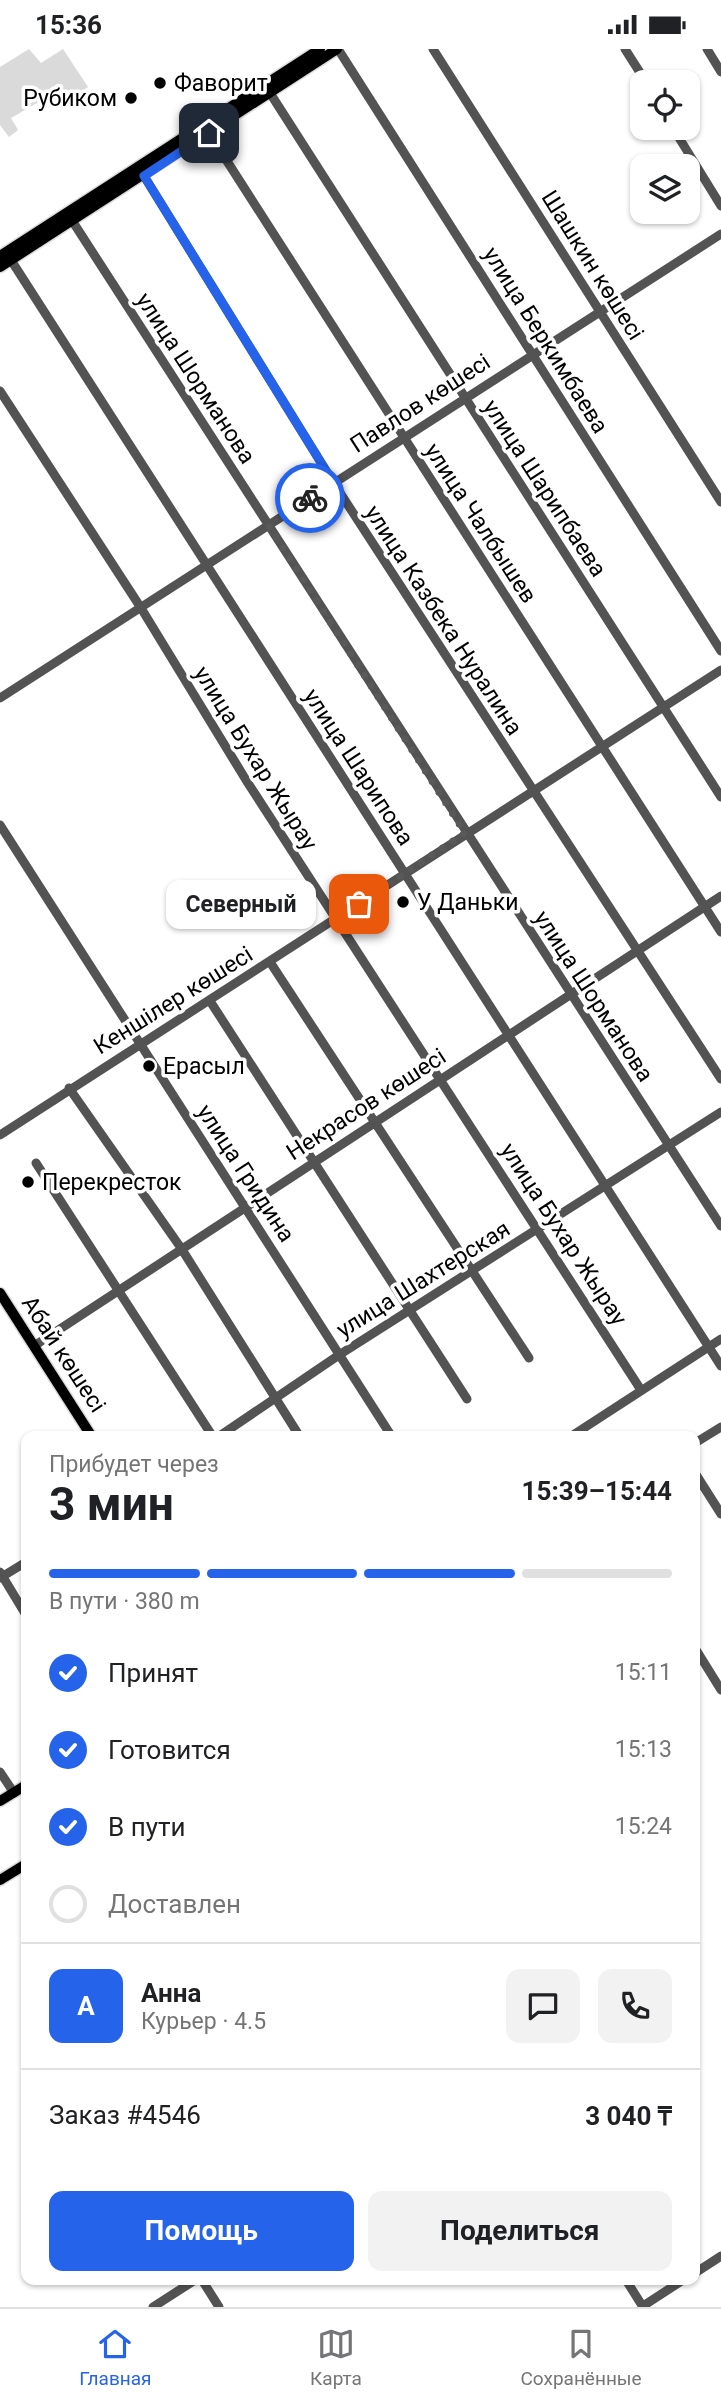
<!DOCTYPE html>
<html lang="ru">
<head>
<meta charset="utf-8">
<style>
  body { margin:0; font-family:Roboto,sans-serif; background:#f2f2f2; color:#202124; height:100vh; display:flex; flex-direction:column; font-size:26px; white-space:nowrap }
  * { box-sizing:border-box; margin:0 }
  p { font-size:23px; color:#757577 }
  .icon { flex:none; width:38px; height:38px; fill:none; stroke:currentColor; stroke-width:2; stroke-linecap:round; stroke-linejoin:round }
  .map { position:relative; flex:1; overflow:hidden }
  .sheet { position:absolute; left:21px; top:1382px; width:679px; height:854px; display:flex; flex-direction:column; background:#fff; border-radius:14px; box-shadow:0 2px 5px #0004 }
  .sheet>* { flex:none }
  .fabs { position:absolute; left:630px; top:21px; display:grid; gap:14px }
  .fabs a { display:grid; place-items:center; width:70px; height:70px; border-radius:14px; background:#fff; box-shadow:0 2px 5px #0004; font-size:35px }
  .pin { position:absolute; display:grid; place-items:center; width:60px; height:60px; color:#fff; margin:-30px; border-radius:14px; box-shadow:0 4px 10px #0006 }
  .courier { position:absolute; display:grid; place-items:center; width:70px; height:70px; margin:-35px; border:5px solid #2563eb; border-radius:50%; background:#fff; color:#222; box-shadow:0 2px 9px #0007 }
  .bubble { position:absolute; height:49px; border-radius:14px; background:#fff; box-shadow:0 2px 5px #0004; font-size:23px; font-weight:700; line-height:49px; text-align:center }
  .summary em { font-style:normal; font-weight:700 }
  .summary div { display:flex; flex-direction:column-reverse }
  .summary { display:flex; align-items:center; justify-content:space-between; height:119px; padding:0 28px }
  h1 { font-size:46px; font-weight:700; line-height:52px }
  .bar { display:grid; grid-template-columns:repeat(4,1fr); gap:10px 7px; align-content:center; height:84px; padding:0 28px }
  .bar i { height:9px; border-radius:5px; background:#e0e0e0 }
  .bar .current { background:#2563eb }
  .bar p { grid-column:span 4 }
  .line { display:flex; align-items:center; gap:18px; padding:0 28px; border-top:2px solid #e0e0e0 }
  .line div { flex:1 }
  .round { display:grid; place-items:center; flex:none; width:74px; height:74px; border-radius:14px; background:#f2f2f2 }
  ol { padding:0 28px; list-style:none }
  li { display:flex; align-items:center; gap:21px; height:77px }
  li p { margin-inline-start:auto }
  li .icon { padding:7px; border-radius:50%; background:#2563eb; color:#fff; stroke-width:4 }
  li:last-child { color:#757577 }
  li i { width:38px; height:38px; border:4px solid #e0e0e0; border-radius:50% }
  .action { display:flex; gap:14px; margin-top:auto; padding:14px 28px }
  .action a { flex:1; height:80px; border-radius:14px; background:#2563eb; color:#fff; font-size:28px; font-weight:700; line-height:80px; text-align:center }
  .action a+a { background:#f2f2f2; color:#202124 }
  .status { display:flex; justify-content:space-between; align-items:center; height:49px; padding:0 35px; background:#fff; direction:ltr }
  .status svg { height:19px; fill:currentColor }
  .dock { display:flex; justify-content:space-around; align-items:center; height:98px; border-top:2px solid #e0e0e0; background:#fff; font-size:19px; color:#757577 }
  .dock a { display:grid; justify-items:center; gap:4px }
  .dock .current { color:#2563eb }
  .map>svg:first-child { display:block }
  .green { fill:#dadada }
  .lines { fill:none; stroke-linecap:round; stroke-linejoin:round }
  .major-casing { stroke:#dbdbdb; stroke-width:13 }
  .minor { stroke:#535353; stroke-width:9 }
  .major { stroke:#000; stroke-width:10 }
  .done { stroke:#595959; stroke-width:7; stroke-dasharray:0 12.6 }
  .route { stroke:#2563eb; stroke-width:9 }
  .poi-dot { fill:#000; stroke:#fff; stroke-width:2.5 }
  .labels { text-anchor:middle; stroke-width:7; stroke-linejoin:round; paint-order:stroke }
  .poi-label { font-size:23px; fill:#000; stroke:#fff; text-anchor:start }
  .street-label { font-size:23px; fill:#000; stroke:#fff }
</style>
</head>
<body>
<div class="status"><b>15:36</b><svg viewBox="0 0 49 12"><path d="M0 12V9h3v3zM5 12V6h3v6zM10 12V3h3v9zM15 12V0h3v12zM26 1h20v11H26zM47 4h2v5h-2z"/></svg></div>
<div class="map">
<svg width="721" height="2258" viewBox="0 0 721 2258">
  <rect width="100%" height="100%" fill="#fff"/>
  <!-- green -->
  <path class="green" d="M29,0L41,14L63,0L88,38L61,57L51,46L11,69L18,81L9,88L0,76V18Z"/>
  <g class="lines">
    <!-- major casing -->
    <g class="major-casing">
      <path id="major" d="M0,207L320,0
        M0,218L337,0
        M0,1244L92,1388
        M0,1752L26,1736
        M0,1831L26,1815"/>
    </g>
    <!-- minor -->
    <path class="minor" d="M338,0L721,602
      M433,0L721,453
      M625,0L646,33
      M707,0L721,23
      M270,44L721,748
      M673,79L721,157
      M209,84L721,883
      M144,127L333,433L721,1030
      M73,173L721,1177
      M9,208L721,1317
      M0,342L141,559L246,731L641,1341
      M0,649L721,185
      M0,776L392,1388
      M270,913L529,1309
      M210,952L467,1350
      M69,1039L181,1199L300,1388
      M0,1086L721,621
      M36,1114L213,1388
      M34,1297L721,847
      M218,1388L339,1306L721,1063
      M570,1388L721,1290
      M695,1394L721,1378
      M695,1424L721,1465
      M0,1523L26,1566
      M0,1529L26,1513
      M695,1599L721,1641
      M0,1723L14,1744
      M695,2224L721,2207
      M202,2231L219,2258
      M626,2231L643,2258
      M643,2257L683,2231
      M153,2258L195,2231"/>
    <!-- major -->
    <use href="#major" class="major"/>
  </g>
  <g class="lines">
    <!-- done -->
    <path class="done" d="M310,449L269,477L465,784L359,855"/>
    <!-- route -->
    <path class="route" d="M209,84L144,127L333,433L310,449"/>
  </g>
  <!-- markers -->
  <g class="poi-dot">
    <circle cx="160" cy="34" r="7"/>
    <circle cx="131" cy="49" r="7"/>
    <circle cx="403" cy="853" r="7"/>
    <circle cx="149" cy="1017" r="7"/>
    <circle cx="28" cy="1133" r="7"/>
  </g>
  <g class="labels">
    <!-- poi labels -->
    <g class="poi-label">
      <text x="174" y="42">Фаворит</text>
      <text x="117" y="57" text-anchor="end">Рубиком</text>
      <text x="417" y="861">У Даньки</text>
      <text x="163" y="1025">Ерасыл</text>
      <text x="42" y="1141">Перекресток</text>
    </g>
    <!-- street labels -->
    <g class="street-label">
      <text transform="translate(593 216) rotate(58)" y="8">Шашкин көшесі</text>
      <text transform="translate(546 291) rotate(58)" y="8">улица Беркимбаева</text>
      <text transform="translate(196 329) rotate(57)" y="8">улица Шорманова</text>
      <text transform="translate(420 354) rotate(-33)" y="8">Павлов көшесі</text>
      <text transform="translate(545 439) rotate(57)" y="8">улица Шарипбаева</text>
      <text transform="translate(481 474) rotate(57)" y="8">улица Чалбышев</text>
      <text transform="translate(444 571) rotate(57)" y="8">улица Казбека Нуралина</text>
      <text transform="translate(256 709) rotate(58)" y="8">улица Бухар Жырау</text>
      <text transform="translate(359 718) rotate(57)" y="8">улица Шарипова</text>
      <text transform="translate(594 947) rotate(57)" y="8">улица Шорманова</text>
      <text transform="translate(173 951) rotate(-32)" y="8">Кеншілер көшесі</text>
      <text transform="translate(366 1055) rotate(-33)" y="8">Некрасов көшесі</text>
      <text transform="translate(246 1124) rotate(57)" y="8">улица Гридина</text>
      <text transform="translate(564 1185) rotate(57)" y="8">улица Бухар Жырау</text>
      <text transform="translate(423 1230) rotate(-32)" y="8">улица Шахтерская</text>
      <text transform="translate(64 1305) rotate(57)" y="8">Абай көшесі</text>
    </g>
  </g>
</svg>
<div class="fabs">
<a><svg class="icon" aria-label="locate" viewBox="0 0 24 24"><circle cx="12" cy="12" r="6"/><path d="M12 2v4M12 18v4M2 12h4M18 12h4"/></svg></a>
<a><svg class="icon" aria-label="layers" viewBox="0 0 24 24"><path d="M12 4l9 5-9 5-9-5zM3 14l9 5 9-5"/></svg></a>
</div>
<div class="pin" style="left:359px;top:855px;background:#ea580c"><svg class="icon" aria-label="bag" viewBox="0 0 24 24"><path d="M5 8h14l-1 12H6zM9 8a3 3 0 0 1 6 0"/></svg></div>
<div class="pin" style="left:209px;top:84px;background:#1f2937"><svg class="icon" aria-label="home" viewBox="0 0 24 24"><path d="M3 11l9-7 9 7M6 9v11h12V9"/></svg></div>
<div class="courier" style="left:310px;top:449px"><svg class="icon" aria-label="bike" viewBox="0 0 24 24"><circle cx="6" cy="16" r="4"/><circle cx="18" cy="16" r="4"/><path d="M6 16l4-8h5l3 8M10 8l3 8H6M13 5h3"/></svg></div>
<div class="bubble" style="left:166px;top:831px;width:150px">Северный</div>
<section class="sheet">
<div class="summary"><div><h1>3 мин</h1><p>Прибудет через</p></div><em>15:39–15:44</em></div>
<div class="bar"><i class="current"></i><i class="current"></i><i class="current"></i><i></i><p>В пути · 380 m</p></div>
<ol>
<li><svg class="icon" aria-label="check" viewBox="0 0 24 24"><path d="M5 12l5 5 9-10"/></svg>Принят<p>15:11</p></li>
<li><svg class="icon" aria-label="check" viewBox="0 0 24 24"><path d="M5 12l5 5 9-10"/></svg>Готовится<p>15:13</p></li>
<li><svg class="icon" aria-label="check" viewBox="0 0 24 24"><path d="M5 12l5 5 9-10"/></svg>В пути<p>15:24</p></li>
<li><i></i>Доставлен</li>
</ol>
<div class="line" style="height:126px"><b class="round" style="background:#2563eb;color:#fff">А</b><div><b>Анна</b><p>Курьер · 4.5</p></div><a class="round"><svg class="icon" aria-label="chat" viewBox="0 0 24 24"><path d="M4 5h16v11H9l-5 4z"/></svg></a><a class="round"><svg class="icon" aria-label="phone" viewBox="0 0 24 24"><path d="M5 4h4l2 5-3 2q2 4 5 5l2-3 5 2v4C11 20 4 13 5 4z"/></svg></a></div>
<div class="line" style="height:91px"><div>Заказ #4546</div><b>3 040 ₸</b></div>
<div class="action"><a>Помощь</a><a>Поделиться</a></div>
</section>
</div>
<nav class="dock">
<a class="current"><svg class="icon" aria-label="home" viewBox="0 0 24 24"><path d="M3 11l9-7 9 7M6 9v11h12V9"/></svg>Главная</a>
<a><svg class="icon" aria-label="map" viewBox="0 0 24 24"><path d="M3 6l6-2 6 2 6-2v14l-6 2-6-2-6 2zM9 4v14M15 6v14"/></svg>Карта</a>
<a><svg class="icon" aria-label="saved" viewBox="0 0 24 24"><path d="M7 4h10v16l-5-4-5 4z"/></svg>Сохранённые</a>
</nav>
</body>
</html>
